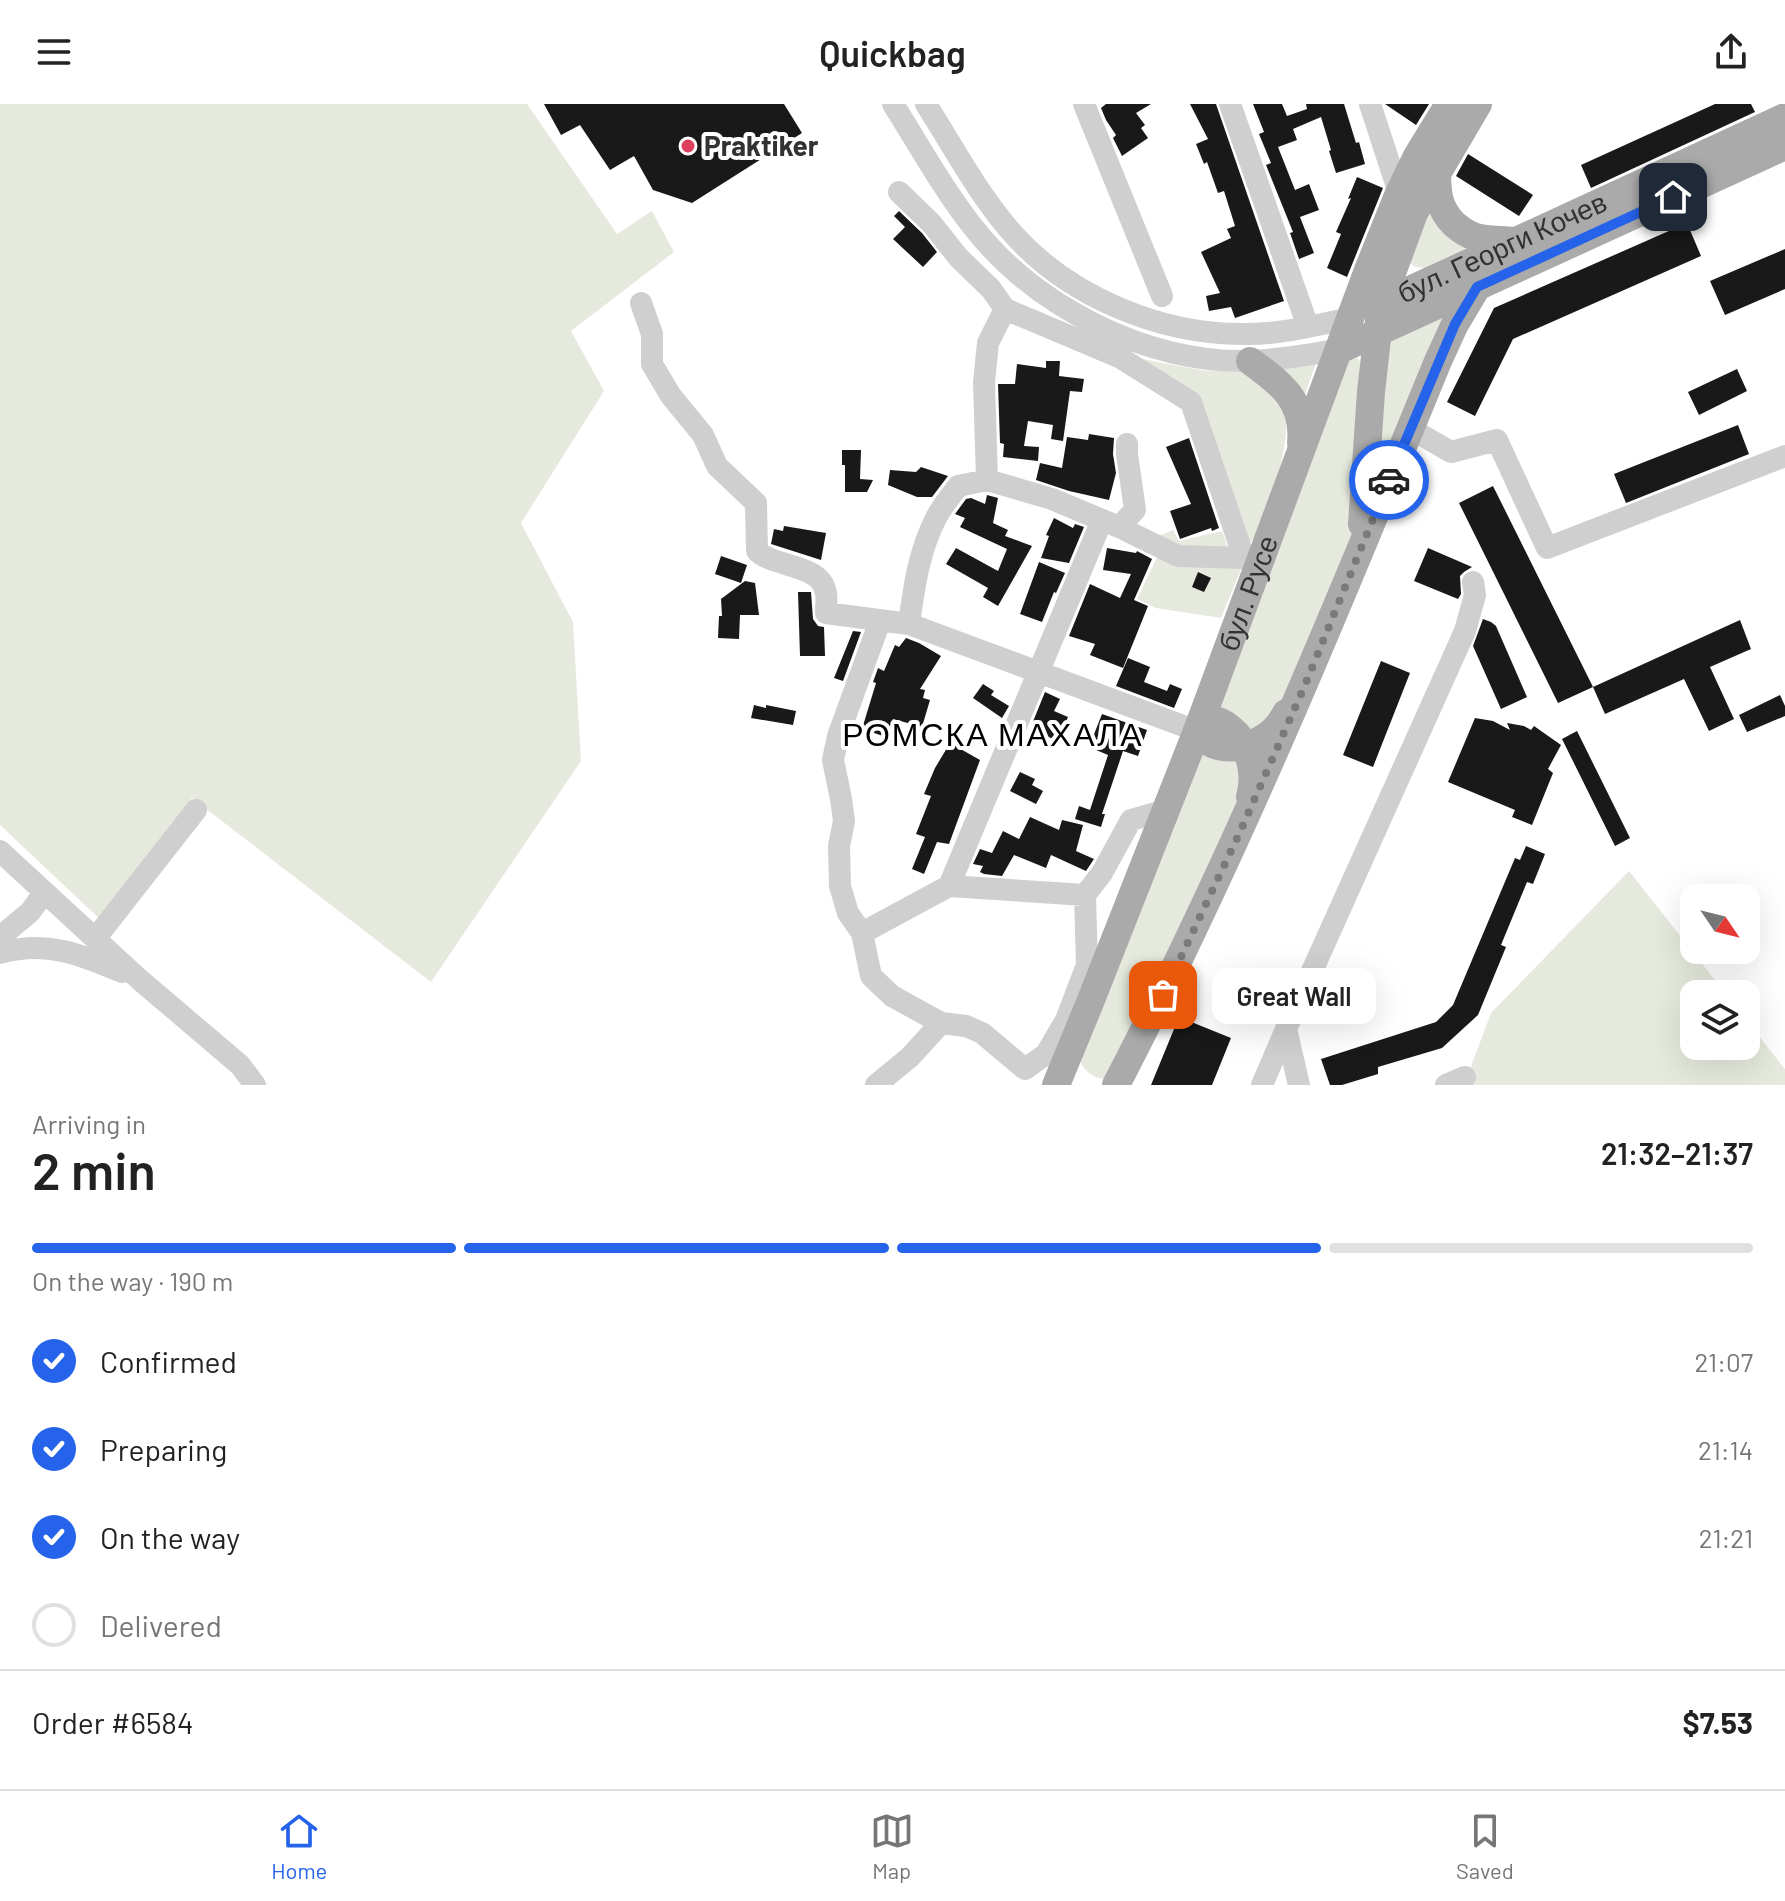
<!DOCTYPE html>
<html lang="en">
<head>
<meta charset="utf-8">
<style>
  body { margin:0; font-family:Barlow,sans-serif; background:#f6f6f6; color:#222; height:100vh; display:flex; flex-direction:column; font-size:30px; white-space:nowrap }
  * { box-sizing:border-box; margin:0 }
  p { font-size:26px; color:#767676 }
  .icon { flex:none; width:44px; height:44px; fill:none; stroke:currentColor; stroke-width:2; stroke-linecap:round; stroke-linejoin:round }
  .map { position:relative; height:981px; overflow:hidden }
  .panel { display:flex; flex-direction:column; background:#fff; flex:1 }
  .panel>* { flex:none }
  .needle { width:52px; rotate:125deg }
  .controls { position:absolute; left:1680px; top:780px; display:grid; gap:16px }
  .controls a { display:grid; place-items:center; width:80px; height:80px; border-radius:16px; background:#fff; box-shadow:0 8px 32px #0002; font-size:40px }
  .pin { position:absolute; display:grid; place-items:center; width:68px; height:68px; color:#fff; margin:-34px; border-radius:16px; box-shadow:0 4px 12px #0006 }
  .courier { position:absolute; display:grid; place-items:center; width:80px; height:80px; margin:-40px; border:6px solid #2563eb; border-radius:50%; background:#fff; color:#222; box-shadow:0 2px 10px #0007 }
  .bubble { position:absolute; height:56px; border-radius:16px; background:#fff; box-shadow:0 8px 32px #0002; font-size:26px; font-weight:600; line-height:56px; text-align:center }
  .summary em { font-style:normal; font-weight:600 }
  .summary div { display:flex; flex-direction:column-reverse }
  .summary { display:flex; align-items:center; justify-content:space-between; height:136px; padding:0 32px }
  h1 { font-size:52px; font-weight:600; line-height:60px }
  .bar { display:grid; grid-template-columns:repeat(4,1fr); gap:12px 8px; align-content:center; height:96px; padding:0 32px }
  .bar i { height:10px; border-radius:6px; background:#e0e0e0 }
  .bar .current { background:#2563eb }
  .bar p { grid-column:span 4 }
  .line { display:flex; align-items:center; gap:20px; padding:0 32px; border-top:2px solid #e0e0e0 }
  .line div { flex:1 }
  ol { padding:0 32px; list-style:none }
  li { display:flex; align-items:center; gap:24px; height:88px }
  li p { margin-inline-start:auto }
  li .icon { padding:8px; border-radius:50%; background:#2563eb; color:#fff; stroke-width:4 }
  li:last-child { color:#767676 }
  li i { width:44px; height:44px; border:4px solid #e0e0e0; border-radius:50% }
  header { display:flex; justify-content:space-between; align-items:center; height:104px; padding:0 32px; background:#fff; font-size:36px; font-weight:600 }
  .menu { display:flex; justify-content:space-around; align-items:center; height:112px; border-top:2px solid #e0e0e0; background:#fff; font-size:22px; color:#767676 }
  .menu a { display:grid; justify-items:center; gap:4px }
  .menu .current { color:#2563eb }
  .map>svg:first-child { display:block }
  .green { fill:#e6eade }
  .building { fill:#191919 }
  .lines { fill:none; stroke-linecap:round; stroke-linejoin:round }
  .minor { stroke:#cfcfcf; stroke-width:22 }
  .major { stroke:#aaa; stroke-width:28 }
  .done { stroke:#7a7a7a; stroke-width:8; stroke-dasharray:0 14.4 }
  .route { stroke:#2563eb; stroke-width:10 }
  .poi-dot { fill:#dc405e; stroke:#fff; stroke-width:3 }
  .labels { text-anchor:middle; stroke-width:8; stroke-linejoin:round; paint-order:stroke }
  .poi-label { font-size:28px; font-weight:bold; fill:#323232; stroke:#fff; text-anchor:start }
  .street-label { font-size:28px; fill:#323232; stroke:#fff }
  .quarter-label { font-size:32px; letter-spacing:2px; fill:#000; stroke:#fff }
</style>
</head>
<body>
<header><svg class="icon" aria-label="menu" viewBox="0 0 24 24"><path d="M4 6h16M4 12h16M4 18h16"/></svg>Quickbag<svg class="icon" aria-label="share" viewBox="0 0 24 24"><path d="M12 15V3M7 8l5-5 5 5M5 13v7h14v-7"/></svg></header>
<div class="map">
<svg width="1785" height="981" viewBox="0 0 1785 981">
  <rect width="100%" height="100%" fill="#fff"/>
  <!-- green -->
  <path class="green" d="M0,0H527L617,130L652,107L674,148L571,227L604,287L521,419L573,518L581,657L431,878L192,694L104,819L0,721Z
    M1426,102L1469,143L1424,164L1415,163L1410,159Z
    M1439,211L1443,215L1378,372L1388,242L1392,235Z
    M1123,251C1150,256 1176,262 1203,266C1216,268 1233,263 1246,268C1259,274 1278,296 1284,309C1294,334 1266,416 1251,438H1244L1199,300Z
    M1355,251L1360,257L1354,417L1351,440L1277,610L1252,632L1217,605L1349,256Z
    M1316,259L1304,294L1273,262Z
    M1173,426L1179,437L1222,427L1227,441L1242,463L1221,514L1156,504L1137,495L1158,451L1159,432Z
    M1199,650L1237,653L1242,689L1196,799L1104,975C1094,974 1082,966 1080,956Z
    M1629,767L1726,890H1694V942H1746V916L1785,965V981H1464L1491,909Z"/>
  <!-- building -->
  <path class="building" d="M544,0H784L802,29L692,99L653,86L634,52L610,66L580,21L561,31Z
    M1106,0H1151L1136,9L1145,21L1141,24L1148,34L1122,52L1113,34L1116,31L1106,16L1101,4Z
    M1190,0H1216L1284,197L1235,214L1231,203L1209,207L1206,192L1220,189L1201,148L1231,134L1227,125L1235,122L1224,87L1218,89L1207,58L1204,60L1196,40L1208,35Z
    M1253,0H1282L1287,12L1307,5L1306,0H1344L1356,39L1359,38L1365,60L1336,69L1329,47L1331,46L1321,13L1293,25L1297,36L1278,43L1295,86L1309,80L1319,106L1300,113L1314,149L1299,155L1290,129L1293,128L1266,61L1271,59L1259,30L1264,28Z
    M1385,0H1429L1416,21Z
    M1715,0H1751L1755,8L1591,84L1581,61Z
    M1468,50L1533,91L1519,112L1456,72Z
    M1357,73L1383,84L1347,173L1327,164L1341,130L1336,128L1351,94L1348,95Z
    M899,107L922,129L937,148L923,163L893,135L905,123L894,112Z
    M1687,119L1701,152L1513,235L1475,312L1447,298L1494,204Z
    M1785,145V185L1725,211L1710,177Z
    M1046,257H1060L1059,272L1084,275L1082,288L1070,287L1063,337L1051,335L1053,321L1028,317L1024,342L1039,343L1038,357L1003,353L1004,340L1000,339L998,280H1015L1017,260L1046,264Z
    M1737,265L1747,287L1699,311L1688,288Z
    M1738,321L1749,350L1626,399L1614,370Z
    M1089,330L1114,334L1113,350L1116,369L1109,396L1069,387L1036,376L1040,359L1062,364L1067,333L1088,336Z
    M1189,334L1219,424L1212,427L1211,424L1180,435L1170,407L1191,400L1166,343Z
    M842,346H861L860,375L873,376L867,388H845V361H842Z
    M921,363L948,372L932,393H917L888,381L890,366L916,368Z
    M1493,382L1593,583L1558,599L1459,399Z
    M987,391L998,394L993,419L1008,426L1005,432L1032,442L998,502L983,493L988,484L946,460L956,444L998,467L1007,445L960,423L965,414L955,410L966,395L971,394L985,400Z
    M1054,414L1073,424L1075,420L1084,423L1069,459L1041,454L1049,432L1046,431Z
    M784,422L826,429L821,456L771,440L774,425L783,427Z
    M1107,444L1136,449L1137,447L1152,455L1134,496L1148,502L1123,564L1090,551L1095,540L1069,532L1090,480L1120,494L1131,470L1103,466Z
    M1428,444L1472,463L1464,468L1460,472L1461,490L1458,495L1414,477Z
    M721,452L747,461L741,479L715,470Z
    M1039,458L1065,469L1056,489L1054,488L1042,518L1020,510Z
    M1198,468L1211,474L1204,488L1192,483Z
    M745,477L755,479L759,511H740L739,535L718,534L719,512H722L721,495Z
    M798,488H811L813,515L818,522L824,523L825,552H800Z
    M1483,515L1491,518L1496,522L1527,593L1501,605L1473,542Z
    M1740,516L1751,545L1710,563L1734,615L1709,627L1684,575L1605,610L1593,583Z
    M853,527L861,528L843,577L834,574Z
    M906,534L919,539L941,552L920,585L925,586L923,594L930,596L922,623L893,615L886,633L862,625L876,579L873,578L878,564L884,567L895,541L899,543Z
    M1128,554L1150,563L1144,578L1167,587L1170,580L1182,585L1174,604L1116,582Z
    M1381,557L1410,569L1373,663L1343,651Z
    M983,580L994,587L991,591L1009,602L1002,614L973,594Z
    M1045,588L1060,595L1054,607L1068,613L1058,637L1030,625Z
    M1780,591L1785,602V612L1747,628L1739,611Z
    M754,601L766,604V601L796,607L793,621L751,614Z
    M1102,610L1147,626L1138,652L1123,647L1102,710H1105L1101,723L1075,715L1079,702L1090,706L1108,651L1089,643Z
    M1475,614L1493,617L1510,626L1507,619L1524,622L1531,626L1534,622L1561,641L1548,665L1553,669L1532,721L1512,713L1515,706L1448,678Z
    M1577,627L1630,734L1615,742L1562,635Z
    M950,639L980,656L949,740L937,738L924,770L912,765L925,733L916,730L931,692L924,690L935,664Z
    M1020,668L1035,675L1032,681L1043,687L1036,700L1010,687Z
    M1030,713L1059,726L1062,716L1083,721L1076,747L1094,755L1086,767L1051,751L1046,764L1014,751L1002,772L984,770L980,768L983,762L973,760L980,745L992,749L1003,727L1019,735Z
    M1526,742L1545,750L1533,780L1527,778L1501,841L1506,843L1478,911L1442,944L1378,963V970L1342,981H1330L1321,955L1436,918L1453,901L1515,754L1520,756Z
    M1179,913L1231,934L1212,981H1151Z"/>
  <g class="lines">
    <!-- minor -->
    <path class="minor" d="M893,0C919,41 943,85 973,123C1036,203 1146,259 1249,257C1279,256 1309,250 1339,246
      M926,0C954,44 979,92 1014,131C1070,193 1160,230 1242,230C1279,231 1315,221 1351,214
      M1084,0L1162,192
      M1230,0L1308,223
      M1370,0L1399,89
      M899,88L932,120L958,153L991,185L1005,205L988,239L984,278L987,376
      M641,199L652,230V260L671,292L703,331L717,362L756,399L757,447C774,464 821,459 826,489C827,495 826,503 826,509L909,520L1197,627
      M1005,205L1119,253L1191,298L1244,454
      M1411,325L1451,348L1497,336L1547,444L1785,352
      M1119,423L1135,406L1127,350V340
      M909,520C914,483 919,447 936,414C942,402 951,392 958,382L987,376L1052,395L1119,423L1178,452L1244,454L1261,458
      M0,747L140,876L240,961L255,981
      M949,782L1102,416
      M862,829L848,809L840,782L839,742L844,717L841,695L833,656L838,632L880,517
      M0,833L30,808L44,789
      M95,835L196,706
      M0,849C45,836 80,850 122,868
      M941,919L892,892L871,872L862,829L949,782L1085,791
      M1286,925L1299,981
      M876,981L910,953L941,919L966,922L982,929L1025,965L1046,950L1066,916L1087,861L1085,791L1102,769L1131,716L1166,706
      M1262,981L1286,925L1465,527L1475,491L1473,478
      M1446,981L1465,973"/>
    <!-- major -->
    <g class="major">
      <path d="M1437,66C1437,88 1438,104 1454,120C1461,126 1468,131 1476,133C1488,136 1503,136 1515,137"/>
      <path id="s1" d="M1373,203L1785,13"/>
      <path d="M1339,246L1785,42"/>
      <path d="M1250,257C1281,279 1305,297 1301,339"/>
      <path d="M1362,420L1371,288L1381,199L1414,109L1478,0"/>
      <path d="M1250,693C1255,676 1252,656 1244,640C1239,631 1224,616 1213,616C1206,617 1201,622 1197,627C1213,653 1256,645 1275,625C1280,620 1283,615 1286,609"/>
      <path id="s2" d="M1056,981L1091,896L1197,627L1368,166L1399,89L1417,52L1449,0"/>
      <path d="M1116,981C1238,746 1338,502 1438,257L1455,220L1477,183"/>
    </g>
  </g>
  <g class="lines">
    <!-- done -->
    <path class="done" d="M1163,891L1240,728L1305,581L1389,376"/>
    <!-- route -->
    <path class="route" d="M1389,376L1455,220L1477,183L1673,93"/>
  </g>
  <!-- markers -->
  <circle class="poi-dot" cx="688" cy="42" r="8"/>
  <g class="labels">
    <!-- poi labels -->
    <g class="poi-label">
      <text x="704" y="52">Praktiker</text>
    </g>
    <!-- street labels -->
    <g class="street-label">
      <text dy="10" stroke="none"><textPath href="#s1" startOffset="142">бул. Георги Кочев</textPath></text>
      <text dy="10" stroke="none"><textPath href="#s2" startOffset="528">бул. Русе</textPath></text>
    </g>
    <!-- quarter labels -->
    <g class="quarter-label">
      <text x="993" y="642">РОМСКА МАХАЛА</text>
    </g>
  </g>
</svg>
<div class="controls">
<a><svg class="needle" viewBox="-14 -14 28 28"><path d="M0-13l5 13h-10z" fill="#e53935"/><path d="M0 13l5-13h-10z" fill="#767676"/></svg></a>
<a><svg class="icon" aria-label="layers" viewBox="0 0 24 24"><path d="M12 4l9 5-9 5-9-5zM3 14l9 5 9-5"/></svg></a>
</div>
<div class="pin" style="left:1163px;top:891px;background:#ea580c"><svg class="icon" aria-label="bag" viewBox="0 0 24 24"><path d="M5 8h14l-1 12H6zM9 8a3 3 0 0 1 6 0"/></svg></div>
<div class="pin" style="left:1673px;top:93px;background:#1f2937"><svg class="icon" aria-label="home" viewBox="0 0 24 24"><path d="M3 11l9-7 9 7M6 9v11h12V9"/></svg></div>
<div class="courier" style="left:1389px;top:376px"><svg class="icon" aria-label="car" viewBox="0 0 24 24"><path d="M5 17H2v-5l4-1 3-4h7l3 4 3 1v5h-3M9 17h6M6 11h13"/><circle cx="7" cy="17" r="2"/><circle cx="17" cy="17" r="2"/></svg></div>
<div class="bubble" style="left:1212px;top:864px;width:164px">Great Wall</div>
</div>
<section class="panel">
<div class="summary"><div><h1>2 min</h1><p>Arriving in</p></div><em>21:32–21:37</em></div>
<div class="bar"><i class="current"></i><i class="current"></i><i class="current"></i><i></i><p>On the way · 190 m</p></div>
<ol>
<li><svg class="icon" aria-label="check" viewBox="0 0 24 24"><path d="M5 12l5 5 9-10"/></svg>Confirmed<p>21:07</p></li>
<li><svg class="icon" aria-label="check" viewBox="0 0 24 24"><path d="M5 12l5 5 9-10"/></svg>Preparing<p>21:14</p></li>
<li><svg class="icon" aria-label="check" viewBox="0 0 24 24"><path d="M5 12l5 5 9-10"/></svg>On the way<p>21:21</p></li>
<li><i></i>Delivered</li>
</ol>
<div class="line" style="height:104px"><div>Order #6584</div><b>$7.53</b></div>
</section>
<nav class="menu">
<a class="current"><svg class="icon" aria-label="home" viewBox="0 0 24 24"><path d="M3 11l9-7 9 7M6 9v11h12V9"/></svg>Home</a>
<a><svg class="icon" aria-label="map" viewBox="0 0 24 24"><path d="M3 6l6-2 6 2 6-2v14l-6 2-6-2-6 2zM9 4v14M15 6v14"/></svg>Map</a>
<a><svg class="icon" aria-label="saved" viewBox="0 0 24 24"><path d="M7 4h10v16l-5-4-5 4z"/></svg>Saved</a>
</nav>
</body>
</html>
